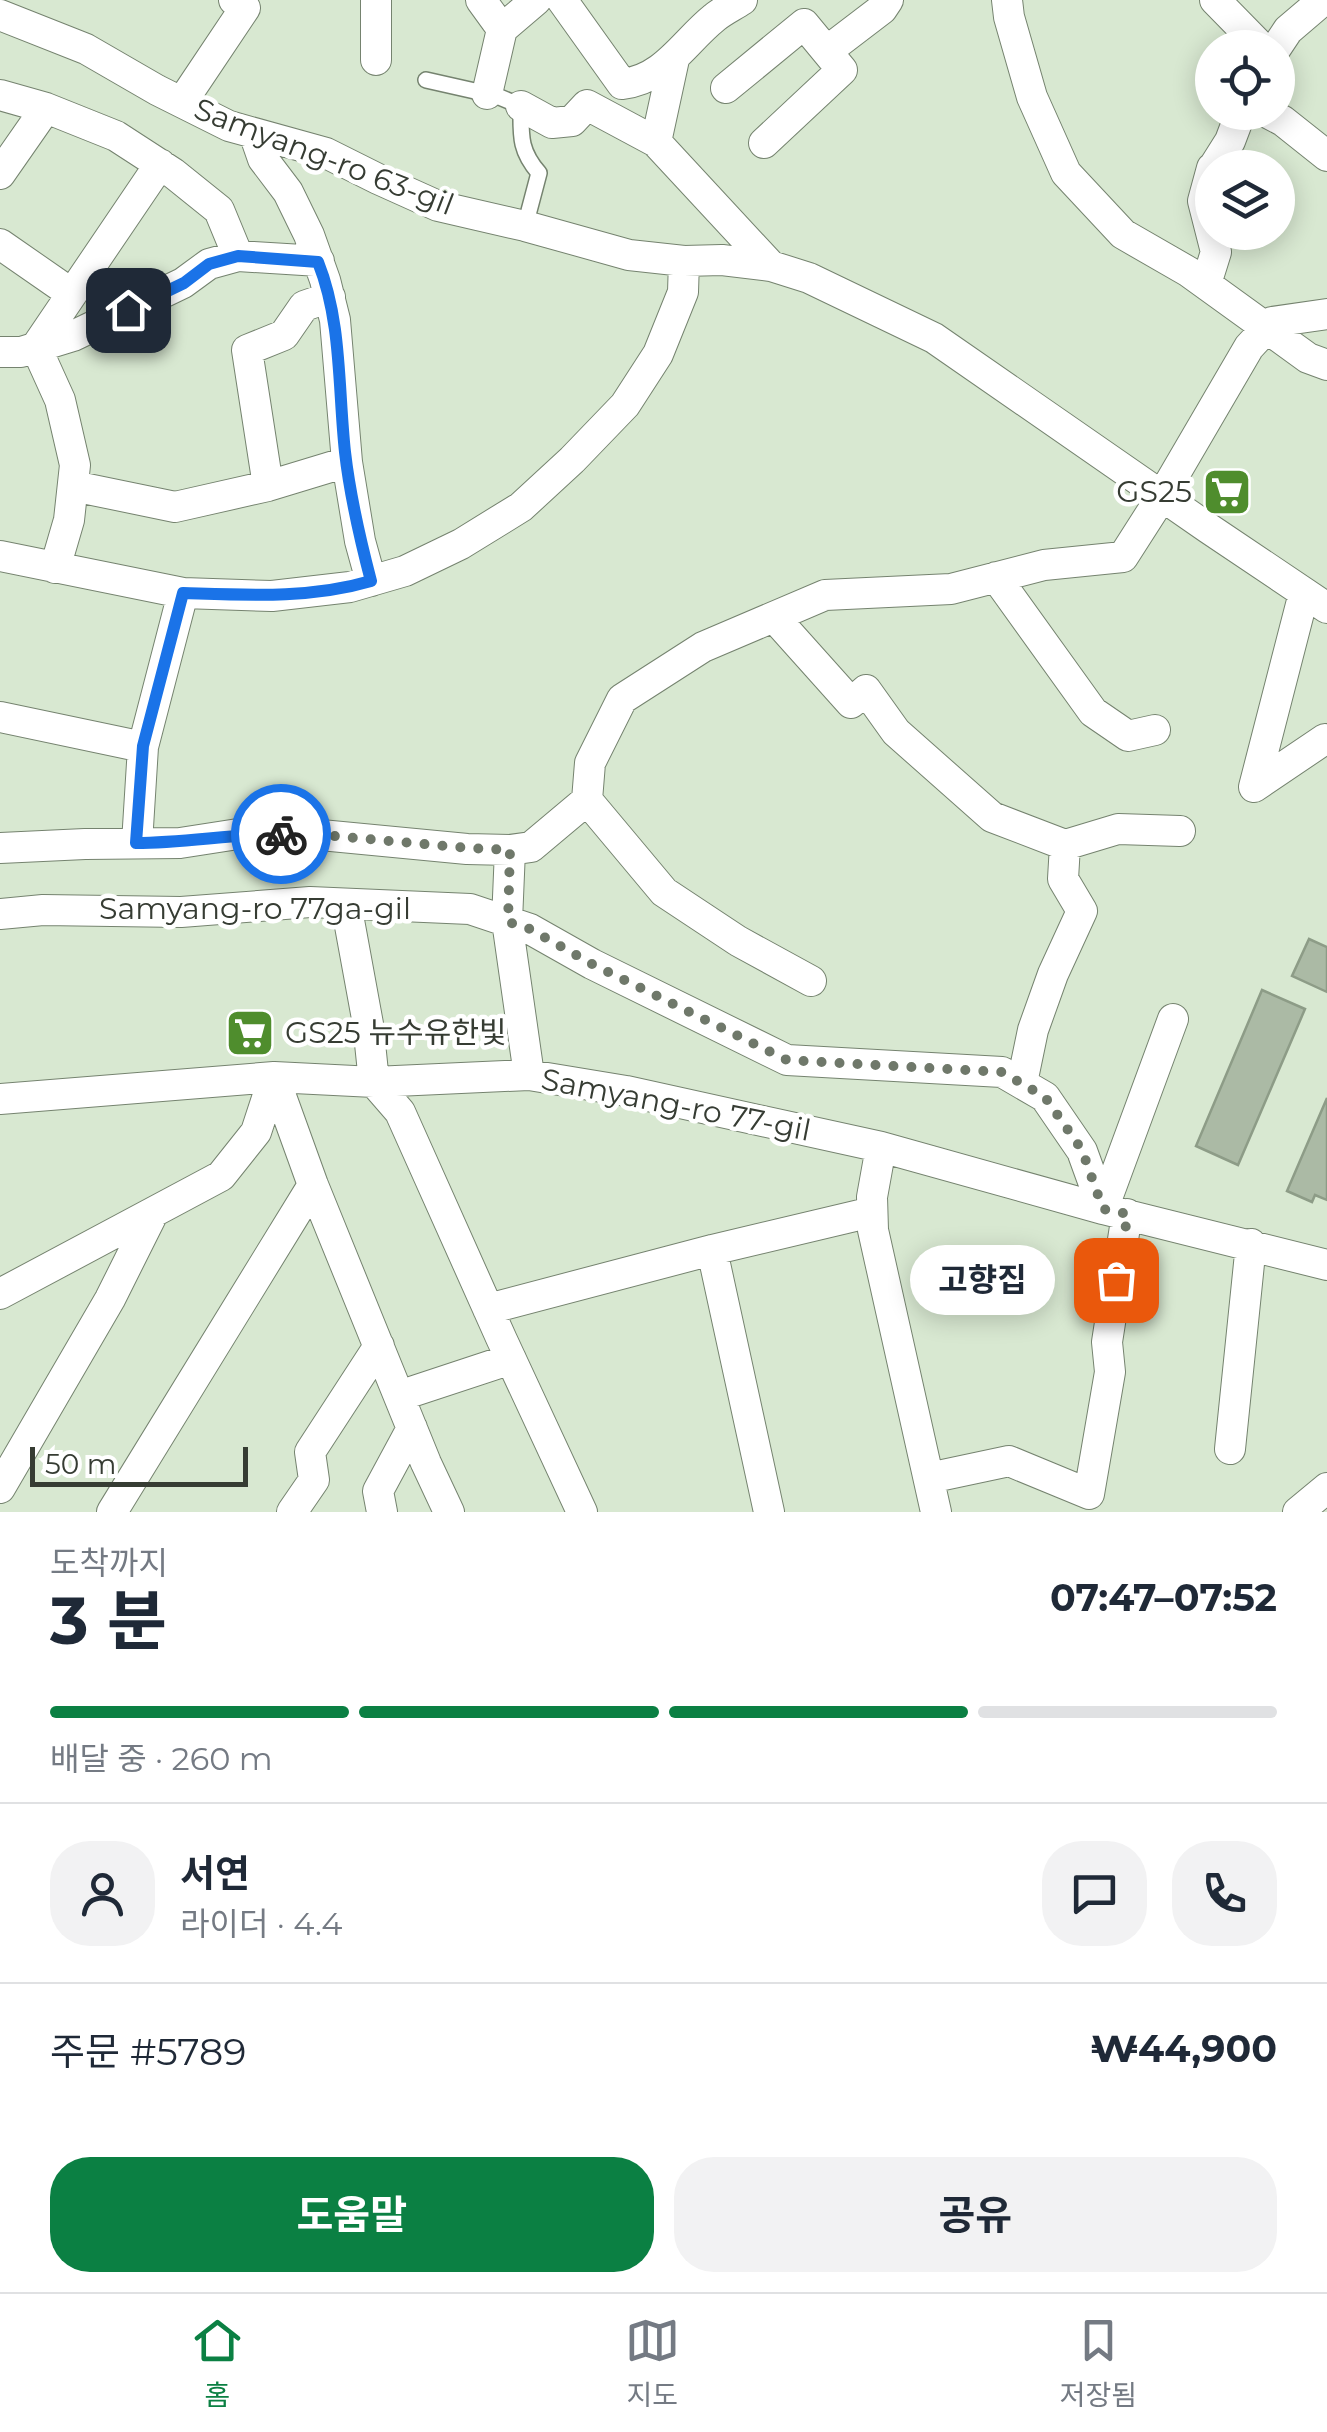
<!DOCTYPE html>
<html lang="ko">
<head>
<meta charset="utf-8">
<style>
  body { margin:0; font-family:Montserrat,"Noto Sans KR",sans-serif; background:#f2f2f3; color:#1f2937; height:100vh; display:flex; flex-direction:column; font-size:38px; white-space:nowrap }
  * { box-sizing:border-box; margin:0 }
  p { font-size:32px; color:#747a83 }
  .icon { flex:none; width:55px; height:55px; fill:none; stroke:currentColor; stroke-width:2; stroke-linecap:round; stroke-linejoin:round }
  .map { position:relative; height:1512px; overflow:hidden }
  .details { display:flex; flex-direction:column; background:#fff; flex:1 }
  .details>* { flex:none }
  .fabs { position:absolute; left:1195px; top:30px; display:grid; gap:20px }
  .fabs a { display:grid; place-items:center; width:100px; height:100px; border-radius:50%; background:#fff; box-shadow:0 5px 25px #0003; font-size:50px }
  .scale { position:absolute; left:30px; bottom:25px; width:218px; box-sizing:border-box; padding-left:10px; border:5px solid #363c33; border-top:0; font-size:28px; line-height:35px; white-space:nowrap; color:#363c33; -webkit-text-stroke:8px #fff; paint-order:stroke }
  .pin { position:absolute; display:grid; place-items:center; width:85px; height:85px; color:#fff; margin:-42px; border-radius:20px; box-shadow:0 5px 15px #0006 }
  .courier { position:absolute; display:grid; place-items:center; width:100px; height:100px; margin:-50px; border:8px solid #1a73e8; border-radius:50%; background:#fff; color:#222; box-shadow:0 2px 12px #0007 }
  .bubble { position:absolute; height:70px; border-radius:35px; background:#fff; box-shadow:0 5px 25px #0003; font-size:32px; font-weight:700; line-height:70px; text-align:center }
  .overview em { font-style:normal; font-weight:700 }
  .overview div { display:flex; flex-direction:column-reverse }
  .overview { display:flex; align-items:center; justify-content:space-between; height:170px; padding:0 50px }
  h1 { font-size:65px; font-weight:700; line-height:75px }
  .bar { display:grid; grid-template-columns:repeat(4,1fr); gap:15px 10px; align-content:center; height:120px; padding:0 50px }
  .bar i { height:12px; border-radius:8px; background:#e0e1e3 }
  .bar .selected { background:#0b8043 }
  .bar p { grid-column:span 4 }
  .line { display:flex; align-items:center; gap:25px; padding:0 50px; border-top:2px solid #e0e1e3 }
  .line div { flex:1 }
  .round { display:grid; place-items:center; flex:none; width:105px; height:105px; border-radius:40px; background:#f2f2f3 }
  .cta { display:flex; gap:20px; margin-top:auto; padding:20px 50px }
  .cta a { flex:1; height:115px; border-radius:40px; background:#0b8043; color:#fff; font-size:40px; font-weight:700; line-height:115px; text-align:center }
  .cta a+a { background:#f2f2f3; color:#1f2937 }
  .tab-bar { display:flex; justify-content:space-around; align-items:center; height:140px; border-top:2px solid #e0e1e3; background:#fff; font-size:28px; color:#747a83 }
  .tab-bar a { display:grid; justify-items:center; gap:5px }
  .tab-bar .selected { color:#0b8043 }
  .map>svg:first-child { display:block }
  .building { fill:#abbaa5; stroke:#8d9c87; stroke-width:2.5 }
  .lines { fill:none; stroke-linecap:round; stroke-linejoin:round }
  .service-casing { stroke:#75836f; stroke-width:18 }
  .minor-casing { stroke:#75836f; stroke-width:32 }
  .service { stroke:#fff; stroke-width:15 }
  .minor { stroke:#fff; stroke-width:30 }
  .done { stroke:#6f786a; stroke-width:10; stroke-dasharray:0 18 }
  .route { stroke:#1a73e8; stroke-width:12 }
  .labels { text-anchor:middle; stroke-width:9; stroke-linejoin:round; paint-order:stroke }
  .street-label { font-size:30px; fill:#363c33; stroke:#fff }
  .poi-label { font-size:30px; fill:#363c33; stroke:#fff; text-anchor:end }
</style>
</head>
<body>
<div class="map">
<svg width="1327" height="1512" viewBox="0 0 1327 1512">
  <rect width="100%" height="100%" fill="#d8e8d1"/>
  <!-- building -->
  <path class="building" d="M1309,939L1327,947V992L1292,976Z
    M1262,990L1305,1009L1238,1165L1196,1146Z
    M1327,1098V1200L1315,1195L1312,1202L1287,1191Z"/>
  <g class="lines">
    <!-- service casing -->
    <g class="service-casing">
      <path id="service" d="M426,80L497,96L521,106C521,135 519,150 539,173L525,226"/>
    </g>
    <!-- minor casing -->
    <g class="minor-casing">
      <path id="minor" d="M376,0V60
        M481,0L502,29L487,94
        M562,0L622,84C664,80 684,42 714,18C722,11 733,6 742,0
        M1007,0L1009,17L1032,97L1066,173L1123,234L1189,272L1308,358L1327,365
        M1215,0L1262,48
        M0,15L86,49L157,90L229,126L326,153L378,179L438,206L525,226L629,255L684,261L722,260L771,266L809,278L934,338L1208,528L1327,608
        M502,29L536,0
        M1276,48L1288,30L1322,1
        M827,51L882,9L888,0
        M674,59L656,142L771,266
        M726,88L804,24L842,70L764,143
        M0,95L46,108L116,136L173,173L219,210L238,256
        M182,102L245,8L234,0
        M521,106L552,123L572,121L587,105L656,142
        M1266,112L1283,121L1327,156
        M254,133L263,159L288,192L309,235L325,280L335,320L347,462L360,541L371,581
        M1213,168L1230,141L1241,112
        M0,174L46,108
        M0,244L72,294
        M1206,284L1216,252L1203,201L1212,168
        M0,352H21L73,336L183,283L209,264L238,256L319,261
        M73,486L175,507L268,486L347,462
        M268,486L247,350L284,335L304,306L330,297
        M0,556L183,593L272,596L350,587L405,571L461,544L521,507L572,460L625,405L658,354L683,292L684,261
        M55,568L69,520L75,465L60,400L36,347L160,164
        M996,577L1093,712L1128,736L1155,730
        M774,617L851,703L866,690L896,732L992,817L1065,845L1118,829L1180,831
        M0,717L143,747
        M1254,787L1304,593
        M1254,787L1325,739
        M587,800L664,892L738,941L811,981
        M137,843L143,747L183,593
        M0,848L85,844L180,843L238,834L300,833L467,849L510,850L531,847L587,800L590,763L622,699L703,647L825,595L951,589L1044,565L1123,557L1162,496L1249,347L1272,322L1327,314
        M510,850L507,921L529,1075
        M346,904L368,1024L374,1082L400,1112L502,1340L582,1512
        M0,914L43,910L181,912L310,902L470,909L530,929L592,964L787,1060L1002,1072L1045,1097L1082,1151L1103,1209L1327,1265
        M274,1077L313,1185L426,1463L449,1512
        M1022,1083L1033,1030L1053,974L1082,911L1063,879L1065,845
        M0,1099L274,1077L374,1082L529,1075L626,1091L881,1147L1103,1209L1173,1019
        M881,1147L872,1197L873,1230L936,1512
        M712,1250L769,1512
        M0,1294L221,1176L256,1132L274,1077
        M488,1309L712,1250L872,1212
        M399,1396L511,1359
        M1230,1449L1251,1244
        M929,1478L1009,1461L1089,1494L1110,1372L1107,1342L1127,1214
        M0,1488L110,1299L153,1213
        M112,1512L313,1185
        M292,1512L314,1480L310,1452L379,1346
        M382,1512L378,1491L412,1428
        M1298,1512L1327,1488"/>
    </g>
    <!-- service -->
    <use href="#service" class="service"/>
    <!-- minor -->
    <use href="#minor" class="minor"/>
  </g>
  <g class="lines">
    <!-- done -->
    <path class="done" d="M281,834L300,833L468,848L510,850L508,922L530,929L592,964L787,1060L1002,1072L1045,1097L1082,1150L1103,1209L1128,1214L1116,1280"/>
    <!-- route -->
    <path class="route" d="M128,310L184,283L209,264L238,256L318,262C342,322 338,388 345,452C350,496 360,539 371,581C310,599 246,595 183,593L143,746L136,843C185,843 232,834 281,834"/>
  </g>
  <!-- icons -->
  <defs>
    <g id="supermarket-square" transform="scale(2.5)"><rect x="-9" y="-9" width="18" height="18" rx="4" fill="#4f8d2d" stroke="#fff"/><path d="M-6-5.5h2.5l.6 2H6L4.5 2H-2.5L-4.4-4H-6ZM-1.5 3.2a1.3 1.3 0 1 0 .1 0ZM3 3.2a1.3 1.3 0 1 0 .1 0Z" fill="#fff"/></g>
  </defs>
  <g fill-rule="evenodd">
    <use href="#supermarket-square" x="1227" y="492"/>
    <use href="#supermarket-square" x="250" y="1033"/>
  </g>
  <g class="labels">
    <!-- street labels -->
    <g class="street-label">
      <text transform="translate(324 157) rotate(21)" y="10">Samyang-ro 63-gil</text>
      <text x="255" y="919">Samyang-ro 77ga-gil</text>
      <text transform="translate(676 1105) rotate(11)" y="10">Samyang-ro 77-gil</text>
    </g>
    <!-- poi labels -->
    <g class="poi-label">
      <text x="1192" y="502">GS25</text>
      <text x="285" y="1043" text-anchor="start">GS25 뉴수유한빛</text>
    </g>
  </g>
</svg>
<div class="fabs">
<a><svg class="icon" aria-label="locate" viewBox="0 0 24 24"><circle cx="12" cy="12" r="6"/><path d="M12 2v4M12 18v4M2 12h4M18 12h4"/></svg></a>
<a><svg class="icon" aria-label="layers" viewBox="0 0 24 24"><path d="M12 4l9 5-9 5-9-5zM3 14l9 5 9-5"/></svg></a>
</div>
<div class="scale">50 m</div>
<div class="pin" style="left:1116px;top:1280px;background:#ea580c"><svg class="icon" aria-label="bag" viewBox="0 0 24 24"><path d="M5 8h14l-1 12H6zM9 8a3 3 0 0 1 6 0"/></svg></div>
<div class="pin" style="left:128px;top:310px;background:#1f2937"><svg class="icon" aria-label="home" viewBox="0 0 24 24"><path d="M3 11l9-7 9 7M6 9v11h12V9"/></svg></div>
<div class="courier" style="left:281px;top:834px"><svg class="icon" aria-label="bike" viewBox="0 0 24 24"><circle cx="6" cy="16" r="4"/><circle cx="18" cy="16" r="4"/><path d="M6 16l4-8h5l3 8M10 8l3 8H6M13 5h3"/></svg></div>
<div class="bubble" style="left:910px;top:1245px;width:145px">고향집</div>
</div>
<section class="details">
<div class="overview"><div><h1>3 분</h1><p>도착까지</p></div><em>07:47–07:52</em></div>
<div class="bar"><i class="selected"></i><i class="selected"></i><i class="selected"></i><i></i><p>배달 중 · 260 m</p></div>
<div class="line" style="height:180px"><a class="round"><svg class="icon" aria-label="person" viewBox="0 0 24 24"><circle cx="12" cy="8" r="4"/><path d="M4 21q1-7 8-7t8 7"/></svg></a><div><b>서연</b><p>라이더 · 4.4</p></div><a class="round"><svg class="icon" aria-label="chat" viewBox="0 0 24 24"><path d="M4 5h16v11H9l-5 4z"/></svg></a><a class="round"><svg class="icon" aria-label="phone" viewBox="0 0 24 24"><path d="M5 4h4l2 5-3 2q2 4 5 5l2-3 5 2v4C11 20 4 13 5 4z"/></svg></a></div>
<div class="line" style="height:130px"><div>주문 #5789</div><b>₩44,900</b></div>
<div class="cta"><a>도움말</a><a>공유</a></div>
</section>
<nav class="tab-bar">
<a class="selected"><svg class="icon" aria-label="home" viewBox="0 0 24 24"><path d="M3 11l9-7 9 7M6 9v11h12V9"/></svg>홈</a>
<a><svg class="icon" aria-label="map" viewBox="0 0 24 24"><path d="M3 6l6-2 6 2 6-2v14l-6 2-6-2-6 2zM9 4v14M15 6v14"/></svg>지도</a>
<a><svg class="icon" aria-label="saved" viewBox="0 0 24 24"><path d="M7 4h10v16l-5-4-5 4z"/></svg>저장됨</a>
</nav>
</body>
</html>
